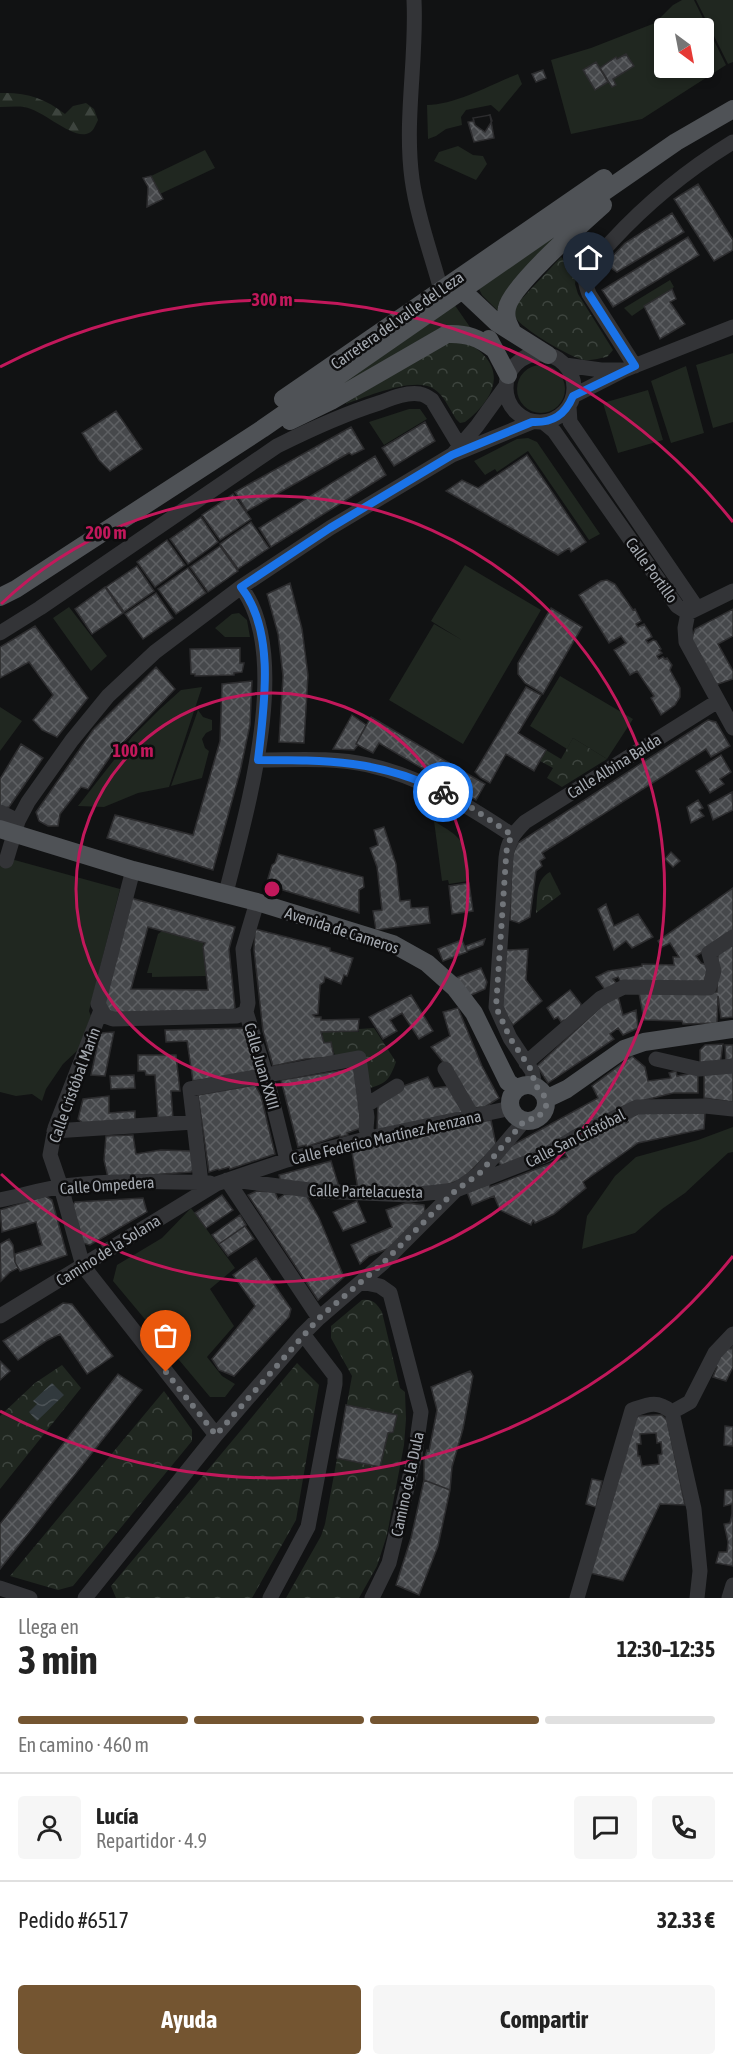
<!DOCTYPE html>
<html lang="es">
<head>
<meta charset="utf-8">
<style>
  body { margin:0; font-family:"Asap Condensed",sans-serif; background:#f6f6f6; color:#222; height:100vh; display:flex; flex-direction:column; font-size:22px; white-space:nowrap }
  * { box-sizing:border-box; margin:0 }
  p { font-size:20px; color:#767676 }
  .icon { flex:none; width:33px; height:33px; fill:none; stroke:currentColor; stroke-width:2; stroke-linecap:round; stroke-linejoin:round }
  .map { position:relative; height:1598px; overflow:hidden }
  .sheet { display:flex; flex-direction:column; background:#fff; flex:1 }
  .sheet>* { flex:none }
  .needle { width:39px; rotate:148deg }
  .fabs { position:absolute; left:654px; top:18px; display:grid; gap:12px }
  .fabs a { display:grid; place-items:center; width:60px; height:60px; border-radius:6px; background:#fff; box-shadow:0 3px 9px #0003; font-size:30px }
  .pin { position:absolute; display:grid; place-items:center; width:51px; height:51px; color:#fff; margin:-62px -26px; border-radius:50% 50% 50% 0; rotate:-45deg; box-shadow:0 0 6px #0007 }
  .pin .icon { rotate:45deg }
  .courier { position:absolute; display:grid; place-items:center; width:60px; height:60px; margin:-30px; border:4px solid #1a73e8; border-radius:50%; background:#fff; color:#222; box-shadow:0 2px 8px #0007 }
  .head em { font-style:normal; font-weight:700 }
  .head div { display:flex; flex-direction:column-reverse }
  .head { display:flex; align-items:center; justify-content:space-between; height:102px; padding:0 18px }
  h1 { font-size:39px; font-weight:700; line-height:45px }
  .bar { display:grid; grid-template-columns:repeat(4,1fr); gap:9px 6px; align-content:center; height:72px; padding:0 18px }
  .bar i { height:8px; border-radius:4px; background:#e0e0e0 }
  .bar .on { background:#745531 }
  .bar p { grid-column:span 4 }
  .line { display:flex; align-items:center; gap:15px; padding:0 18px; border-top:2px solid #e0e0e0 }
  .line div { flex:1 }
  .round { display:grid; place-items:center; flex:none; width:63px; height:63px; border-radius:6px; background:#f6f6f6 }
  .cta { display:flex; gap:12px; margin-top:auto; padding:12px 18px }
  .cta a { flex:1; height:69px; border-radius:6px; background:#745531; color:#fff; font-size:24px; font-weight:700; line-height:69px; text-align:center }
  .cta a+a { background:#f6f6f6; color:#222 }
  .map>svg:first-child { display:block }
  .green { fill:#202720; fill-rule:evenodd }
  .forest { fill:url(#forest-firs) }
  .park { fill:url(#park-crowns) }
  .water { fill:url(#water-waves) }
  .building { fill:url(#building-cross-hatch); stroke:#2c2c2e; stroke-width:1.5; fill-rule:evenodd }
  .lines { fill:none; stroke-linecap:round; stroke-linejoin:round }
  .minor { stroke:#333437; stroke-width:15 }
  .major { stroke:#4f5256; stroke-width:18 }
  .done { stroke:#71757a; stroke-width:6; stroke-dasharray:0 10.8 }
  .route { stroke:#1a73e8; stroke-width:8 }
  .ring { fill:none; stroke:#c2185b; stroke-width:3 }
  .labels { text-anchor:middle; stroke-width:5; stroke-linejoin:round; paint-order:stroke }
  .street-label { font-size:16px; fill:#a5aab1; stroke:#0d0d0e }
  .centre { fill:#c2185b; stroke:#0d0d0e; stroke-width:3 }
  .ring-label { font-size:18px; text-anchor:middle; font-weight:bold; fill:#c2185b; stroke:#0d0d0e; stroke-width:5; stroke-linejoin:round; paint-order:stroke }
</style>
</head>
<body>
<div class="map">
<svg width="733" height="1598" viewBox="0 0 733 1598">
  <defs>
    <pattern id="forest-firs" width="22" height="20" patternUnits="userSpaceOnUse" patternTransform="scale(1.5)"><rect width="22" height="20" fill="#202720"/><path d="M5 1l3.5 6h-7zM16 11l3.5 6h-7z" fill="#3d443e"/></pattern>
    <pattern id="park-crowns" width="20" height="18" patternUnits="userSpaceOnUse" patternTransform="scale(1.5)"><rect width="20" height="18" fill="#202720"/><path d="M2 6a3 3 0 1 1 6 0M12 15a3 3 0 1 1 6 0" fill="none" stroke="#3d443e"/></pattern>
    <pattern id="water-waves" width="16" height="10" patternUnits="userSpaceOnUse" patternTransform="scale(1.5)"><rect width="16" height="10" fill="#31393d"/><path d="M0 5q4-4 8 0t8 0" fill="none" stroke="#4c5357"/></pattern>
    <pattern id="building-cross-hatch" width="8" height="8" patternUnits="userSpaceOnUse" patternTransform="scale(1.5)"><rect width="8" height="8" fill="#46484b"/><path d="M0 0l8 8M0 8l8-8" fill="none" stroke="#5e6063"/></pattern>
  </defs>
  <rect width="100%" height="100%" fill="#111213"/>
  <!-- green -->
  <path class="green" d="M682,0H694L726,65L642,119L571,134L551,60L591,48L655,23L673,5ZM664,28H704V68H664Z
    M696,0H733V62L728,64Z
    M518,74L522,84L499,112L491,105L466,110L461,117L462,125L446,129L436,136L428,139L427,105C455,105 492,84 518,74Z
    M458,146L473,155L483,156L487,164L476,180L434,161L439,152Z
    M205,150L215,168L160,194L151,176Z
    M577,221L501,314L482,295L479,289Z
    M670,280L674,287L632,316L624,308Z
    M454,304L470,327L316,402Z
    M733,353V422L713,428L696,365Z
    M517 389a24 24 0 1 1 48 0a24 24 0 1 1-48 0Z
    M686,366L704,433L671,443L651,381Z
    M648,390L663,440L618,453L603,403Z
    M409,409H420L427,419L384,445L369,422Z
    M528,438L537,442L600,534L589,540L528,451L497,472L495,469L485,475L474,461L517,439Z
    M465,565L541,610L463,744L389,700L434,624L462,640L431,621Z
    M69,607L107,656L91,671L53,618Z
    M239,613L247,620L250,637H225L215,628L232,614Z
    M560,676L633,719L607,759L573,738L567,749L530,726Z
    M202,687L169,787L138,793L104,807L78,806L132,737L160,709L181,690Z
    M0,707L22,721L0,751Z
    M198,710L203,717L212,720V730L206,733L202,739L205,748L209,751L202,778L171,786Z
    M434,821C453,833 465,838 468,861C469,868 470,875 468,881L449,884L448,880L442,881Z
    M0,856L120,889L89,1011L91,1016L78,1050L63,1064L46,1089L42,1101L32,1094L16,1096L0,1092Z
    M162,931L203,942L206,976L152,977V973H147L158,934Z
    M733,1127V1152L728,1153L685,1193L662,1209L635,1233L582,1249L587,1216L615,1176L636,1157L698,1140Z
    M191,1208L235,1268L210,1289L234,1326L207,1357L222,1376L235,1384L225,1397H210L113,1281L117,1265L162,1238Z"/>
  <!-- forest -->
  <path class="forest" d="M0,93C26,92 45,98 65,114L73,106L86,103L94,109L98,120C95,126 93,133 86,134C69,137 43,110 24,107C17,106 8,107 0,107Z"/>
  <!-- park -->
  <path class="park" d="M561,257L577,271L575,284L578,294L613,350L607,357C600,358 591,361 584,360C571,358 521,328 515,317V306Z
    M462,340C507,362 501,394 465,422L460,423L456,419C450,410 444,395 434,389C415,376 366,397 346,404V403L442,345Z
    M573,738L607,759L562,787L547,778L553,768L540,761L546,750L561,759Z
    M550,872L561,894L536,913C538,897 535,880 550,872Z
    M374,1028L396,1062C389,1081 386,1084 366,1089L361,1054L335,1056L331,1042L324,1043L322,1032H359V1029Z
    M362,1300C373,1299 376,1303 382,1312L400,1388L405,1392L406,1419L404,1445L387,1535L377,1566L359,1598H286L321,1536L325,1524L352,1376L331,1338V1326Z
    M297,1363L319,1385L296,1520L252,1598H116L111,1586Z
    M62,1365L81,1388L0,1489V1416L35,1383Z
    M164,1391L192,1430V1441L73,1586L58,1590L10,1576Z"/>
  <!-- water -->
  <path class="water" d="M52,1383L64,1395L37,1421L29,1412L37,1404L33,1401Z"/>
  <!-- building -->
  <path class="building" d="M626,54L634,66L613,79L616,85L612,87L600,68L616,57L617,59Z
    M596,62L608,82L595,90L583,70Z
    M543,70L546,78L536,82L532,74Z
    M490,115L494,138L474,142L468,122L474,121L473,118Z
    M490,115L492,121L485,132L475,125L473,118Z
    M151,176L163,199L147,207L148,187L143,178Z
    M698,184L733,240V250L714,261L674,199Z
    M672,213L684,232L617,272L608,266L606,263L625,243Z
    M688,237L699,255L613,307L602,290Z
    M672,289L676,299L670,302L685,324L660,339L644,306Z
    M116,411L142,449L110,471L99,460L82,433Z
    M425,422L435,441L394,466L382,448Z
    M351,427L364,449L352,455L349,453L247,511L235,492Z
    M527,455L586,542L571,552L569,548L558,555L446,491L462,480L478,488Z
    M375,456L386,475L271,547L259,528Z
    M233,494L251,519L220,540L202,515Z
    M201,517L218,542L188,564L170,539Z
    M251,522L269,548L238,569L220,544Z
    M167,540L185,565L155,587L137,562Z
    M220,546L238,571L208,592L190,567Z
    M137,566L154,591L124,612L106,587Z
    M188,568L206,593L176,614L158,589Z
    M607,580L615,584L633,610L635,609L641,621L636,624L638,627L644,624L650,633L652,637L646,640L648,643L653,640L656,641L661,649L659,650L662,653L657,656L659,659L663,657L665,659L667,658L672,665L670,670L680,688V697L675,705L661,715L651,698L654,696L637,671L630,675L614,650L626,643L621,636L609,643L579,595L601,581Z
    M290,583L302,629L308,675L304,743L279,742L283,676L278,634L267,594Z
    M105,587L123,613L92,634L75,609Z
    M156,593L173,618L143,639L125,614Z
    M551,608L582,627L543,694L525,683L518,674V663Z
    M733,609V636L718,644L733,671V679L715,685L691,640L695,629Z
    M35,626L88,698L57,737L42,730L33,720L53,695L29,662L0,678V647Z
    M240,648V663H244L242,672L234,673V675L195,676V674H191L190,649Z
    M156,667L175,689L112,754L88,789L81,787L60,814L58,826H48L39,821L36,812L93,730Z
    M252,681L250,725L240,772L213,870L107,838L115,815L193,835L220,741L222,684Z
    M526,687L541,695L518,733L546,750L534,771L506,754L490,783L481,778L475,772Z
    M352,715L366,725L356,744L358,745L354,750L333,749Z
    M371,717L485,784L476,800L379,743L373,753L356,744Z
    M708,720L716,722L730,746L711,757L706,749L542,853L545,858L540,861L542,866L536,871L530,917L519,923L510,920L512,855L518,843Z
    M21,744L43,758L9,807L0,809V779Z
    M721,755L731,772L720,779L724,784L710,793L696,771Z
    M732,792L733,810L713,820L708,805Z
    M698,800L703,808L699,810L704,816L691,823L687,807Z
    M384,827L396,864L400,901L410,900L411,908L428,907L430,923L376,930L373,911L382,910L377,867L370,848L378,845L374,830Z
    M671,852L680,861L673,867L665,859Z
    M278,854L363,877L364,887L359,890V913L266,885L272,865L275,863Z
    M469,883L473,911L452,914L449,886Z
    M733,888V933L696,956L701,963L707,965L706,981L622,984L618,977L613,979L617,984L606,991L596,977L608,971L642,966V964L674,965L673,957H679L670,943L662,947L658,941Z
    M131,898L235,927L229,949L235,1008L229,1014H108L103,1008ZM148,927L205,943L203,947L208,990L131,989Z
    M606,904L614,926L638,914L653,937L632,948L626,941L614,950L598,909Z
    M255,929L330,948V951L353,958L347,976L344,975L341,984L325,977L324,982L320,985L318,1014L313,1015L315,1017H321V1020L359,1019L358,1031L321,1032L324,1043L331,1042L334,1057L305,1059L273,1066L263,1031L254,950Z
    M485,939L483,945L467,951L466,946Z
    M462,940L467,952L443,961L438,949Z
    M733,945V1017L721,1018L718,996L717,1023L683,1024L682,1021L644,1020L639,993L717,992L718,953Z
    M528,949L526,980L542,1001L513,1025L502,1011L506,950Z
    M481,968L487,982L485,989L469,996L455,978Z
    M570,990L581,1004L580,1009L566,1021L564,1020L561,1022L558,1017L554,1019L547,1008Z
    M411,995L433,1031L419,1039L402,1013L390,1020L397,1031L383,1039L369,1017Z
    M618,996L623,1015L636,1010L638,1028L623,1035L618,1028L610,1034L614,1039L548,1083L537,1066L603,1005Z
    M458,1008L482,1066L499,1098L485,1107L471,1108L447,1067L431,1047L450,1036L443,1012Z
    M248,1028L260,1071L193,1081L187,1041L166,1042L165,1030Z
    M114,1032L105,1076L91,1075L100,1033Z
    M723,1044L720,1065L700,1064V1050L705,1045Z
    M725,1045H733V1064H726Z
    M138,1055H176L180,1091H171L173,1119H158L155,1075H146L145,1071H138Z
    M632,1056L645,1067L648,1081L671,1078L669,1073L676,1071L677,1076L698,1072V1093H673L641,1101L516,1164L501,1166L498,1161L509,1147L598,1098L592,1086Z
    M356,1068L361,1128L347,1133L348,1135L340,1137V1135L306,1147V1145L298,1147L281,1080Z
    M733,1068V1102L704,1098V1072Z
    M134,1075L135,1088L111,1089L110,1076Z
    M428,1077L434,1088L451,1086L466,1112L377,1131L378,1103L401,1087Z
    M255,1085L261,1096L275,1154L230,1169L229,1167L219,1170L218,1169L209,1172L198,1095Z
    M109,1096V1113L135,1111V1123L85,1125L78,1119L83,1099Z
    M641,1112L705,1113L704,1129L638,1143L583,1182L586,1188L554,1214L535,1223L533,1220L531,1225L500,1210L494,1196L472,1205L467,1192L489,1184L490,1187L567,1157L564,1151L622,1118L626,1123L628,1122L625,1116Z
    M491,1120L496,1145L463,1179L446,1185L418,1190H358L352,1152L412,1134Z
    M133,1135L136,1154L161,1150L192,1151L195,1168L191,1172L108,1178L104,1160L106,1136Z
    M331,1161L340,1190L281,1183L279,1175Z
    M257,1191L275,1192L278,1199L285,1194L306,1195L319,1218L344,1277L318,1300L248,1195Z
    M222,1195L233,1210L206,1228L195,1213Z
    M45,1196L52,1200L67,1255L20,1271L15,1262V1254L42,1245L36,1222L2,1232L0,1210Z
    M143,1198L147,1212L90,1245L79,1242L70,1208L75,1202Z
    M357,1201L366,1222L343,1231L333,1212Z
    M406,1203L424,1205L426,1217L392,1247L369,1256L360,1264L351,1245L392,1227L386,1210Z
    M240,1215L246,1225L219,1244L212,1235Z
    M245,1226L254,1239L228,1256L219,1244Z
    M9,1239L13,1245L15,1262L18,1268L10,1272L1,1281L0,1244Z
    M256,1258L291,1309L289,1317L234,1376L219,1370L212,1359L255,1306L233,1275Z
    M63,1303L72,1304L113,1356L87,1374L60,1334L48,1340L18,1360L3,1341Z
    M733,1346V1367L726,1381L713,1377L717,1367L713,1366L727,1348L731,1349Z
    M0,1361L10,1371L0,1380Z
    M470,1371L473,1376L463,1429L452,1467L450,1490L424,1480V1460L427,1450L429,1451L437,1410L431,1387Z
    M118,1374L142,1390L0,1569V1524Z
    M346,1405L397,1415L393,1432L388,1433L380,1467L337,1458Z
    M656,1415H662L667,1420L685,1505L660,1504L623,1581L590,1573L630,1427L638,1416Z
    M725,1426L733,1427V1446L724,1445Z
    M656,1433L657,1443L661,1442L662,1454L658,1455L659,1464L642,1466L640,1456H638L637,1444H641L640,1434Z
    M592,1479L602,1481L596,1507L586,1504Z
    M424,1480L450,1490L438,1546L419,1595L396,1585L411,1538Z
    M725,1490H733V1566L716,1563L719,1552H727L728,1542L724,1524L730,1523L732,1514V1504L724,1506Z"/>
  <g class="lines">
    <!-- minor -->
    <path class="minor" d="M414,0C417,59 404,120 412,179C417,216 431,253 441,290
      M506 388a34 34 0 1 1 68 0a34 34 0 1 1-68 0Z
      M565,365L601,370H621
      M635,366L589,294C586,286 584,279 587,271C592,260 603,251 611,242C647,203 687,170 733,142
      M573,396L624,370L733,327
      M569,407L570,422L697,608
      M543,422L554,431L677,606L688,613
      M454,453L477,426L505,387
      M688,613L685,628L686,642L733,728
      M688,613L733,591
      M0,633L40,608L277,446C311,429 344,414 379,403C392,398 406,392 420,394C425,395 428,397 432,400L459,445
      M258,760C294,760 333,757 368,765C422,777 467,805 512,835
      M0,812L18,821
      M6,861L18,821L28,802L72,740L108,696L155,652L241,587L330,528L452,455L532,422
      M133,870L98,1004L105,1016L113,1019L237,1016L246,1012
      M226,893C245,816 294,656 241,587
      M257,902L243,949L248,1003L246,1012L266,1075L287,1160
      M101,1010L55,1128L50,1155L61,1187L83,1266L216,1435
      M656,1059L699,1069L733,1066
      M526,1063L601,998L624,987L709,988L714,971L709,953L733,937
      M445,1069L473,1117
      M535,1086L532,1071L510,1038L496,1007L506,858C508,841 513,834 525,822L718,701
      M365,1106L397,1086
      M54,1131L194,1122
      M227,1180L319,1318
      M233,1180L317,1191L410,1195L456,1190L546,1155L579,1135L637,1107L705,1106L733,1109
      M201,1183L190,1089L359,1058L367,1117L366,1129L369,1138
      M0,1200C21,1196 43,1189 64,1186C112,1180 161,1181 210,1183
      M361,1282L380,1286L390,1293L421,1412L415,1455L389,1563L372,1598
      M0,1316L216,1184L287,1160L369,1138L511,1108
      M672,1412L690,1402L715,1353L733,1334
      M0,1588L30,1598
      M85,1598L216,1435L303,1334L319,1318L383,1263L456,1190L479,1174L525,1120
      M270,1598L308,1527L335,1384V1376L303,1334
      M577,1598L632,1410C649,1404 657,1400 672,1412L694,1509L700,1571L697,1598
      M729,1598L733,1585"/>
    <!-- major -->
    <path class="major" d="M452,292L463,291L497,323L548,355
      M512,331C508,323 505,317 507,308C511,286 583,223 603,205
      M489,339L508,375
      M283,399L604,178
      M290,421L331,401L447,334C467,333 479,338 495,350
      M0,597L16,589L262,429L676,142L733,109
      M0,829L133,870L257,902L393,944L427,963L455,988L474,1013L508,1082L517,1089
      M510 1103a18 18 0 1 1 36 0a18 18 0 1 1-36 0Z
      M546,1099L567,1089L624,1049L644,1042L733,1029"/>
  </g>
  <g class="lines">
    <!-- done -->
    <path class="done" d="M166,1372L216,1435L319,1318L383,1263L456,1190L479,1174L525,1120L538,1118L546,1106V1099L540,1089L535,1086L532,1071L510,1038L496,1007L506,858L507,847L512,835L463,802L443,792"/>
    <!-- route -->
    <path class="route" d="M443,792C382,760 325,760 258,760C264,707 276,632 241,587L330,528L452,455L532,422C553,423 565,415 573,396L635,366L589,294"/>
  </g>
  <!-- distance rings -->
  <g class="ring">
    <circle cx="272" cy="889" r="196"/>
    <path d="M1 604A393 393 0 1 1 1 1174"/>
    <path d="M733 1256A589 589 0 0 1 0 1411M0 367A589 589 0 0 1 733 522"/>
  </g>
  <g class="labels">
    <!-- street labels -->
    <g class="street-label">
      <text transform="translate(397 320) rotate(-35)" y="6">Carretera del valle del Leza</text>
      <text transform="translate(652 570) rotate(54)" y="6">Calle Portillo</text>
      <text transform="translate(614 766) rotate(-32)" y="6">Calle Albina Balda</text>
      <text transform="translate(342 930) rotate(18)" y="6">Avenida de Cameros</text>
      <text transform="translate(262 1066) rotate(74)" y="6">Calle Juan XXIII</text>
      <text transform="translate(74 1085) rotate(-70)" y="6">Calle Cristóbal Marín</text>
      <text transform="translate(386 1137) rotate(-13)" y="6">Calle Federico Martínez Arenzana</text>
      <text transform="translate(575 1138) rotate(-27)" y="6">Calle San Cristóbal</text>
      <text transform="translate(107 1185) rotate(-4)" y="6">Calle Ompedera</text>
      <text transform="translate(366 1191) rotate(1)" y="6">Calle Partelacuesta</text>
      <text transform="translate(108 1250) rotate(-32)" y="6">Camino de la Solana</text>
      <text transform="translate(407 1484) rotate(-78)" y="6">Camino de la Dula</text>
    </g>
  </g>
  <circle cx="272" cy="889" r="9" class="centre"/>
  <g class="ring-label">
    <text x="272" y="306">300 m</text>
    <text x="106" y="539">200 m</text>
    <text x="133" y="757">100 m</text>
  </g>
</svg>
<div class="fabs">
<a><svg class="needle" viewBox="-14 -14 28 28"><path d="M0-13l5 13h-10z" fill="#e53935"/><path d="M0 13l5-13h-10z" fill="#767676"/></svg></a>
</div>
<div class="pin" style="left:166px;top:1372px;background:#ea580c"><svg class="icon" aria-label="bag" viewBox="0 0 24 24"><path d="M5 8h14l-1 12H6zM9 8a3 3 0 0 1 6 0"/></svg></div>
<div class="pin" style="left:589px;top:294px;background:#1f2937"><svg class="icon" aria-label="home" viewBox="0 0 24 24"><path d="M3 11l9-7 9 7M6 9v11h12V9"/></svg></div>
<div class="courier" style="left:443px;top:792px"><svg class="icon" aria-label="bike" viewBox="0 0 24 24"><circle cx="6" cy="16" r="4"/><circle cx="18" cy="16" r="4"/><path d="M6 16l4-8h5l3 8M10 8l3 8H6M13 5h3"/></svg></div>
</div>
<section class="sheet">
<div class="head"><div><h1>3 min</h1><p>Llega en</p></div><em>12:30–12:35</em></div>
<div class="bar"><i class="on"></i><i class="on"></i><i class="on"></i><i></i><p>En camino · 460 m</p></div>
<div class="line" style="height:108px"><a class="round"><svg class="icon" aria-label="person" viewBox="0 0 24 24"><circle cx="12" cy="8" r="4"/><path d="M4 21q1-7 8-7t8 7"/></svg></a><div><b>Lucía</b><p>Repartidor · 4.9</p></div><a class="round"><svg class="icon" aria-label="chat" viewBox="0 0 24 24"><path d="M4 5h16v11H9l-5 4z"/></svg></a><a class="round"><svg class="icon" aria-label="phone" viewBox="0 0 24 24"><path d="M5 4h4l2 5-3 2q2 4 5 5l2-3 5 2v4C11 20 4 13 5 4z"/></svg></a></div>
<div class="line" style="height:78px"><div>Pedido #6517</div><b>32.33 €</b></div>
<div class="cta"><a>Ayuda</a><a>Compartir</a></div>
</section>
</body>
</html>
